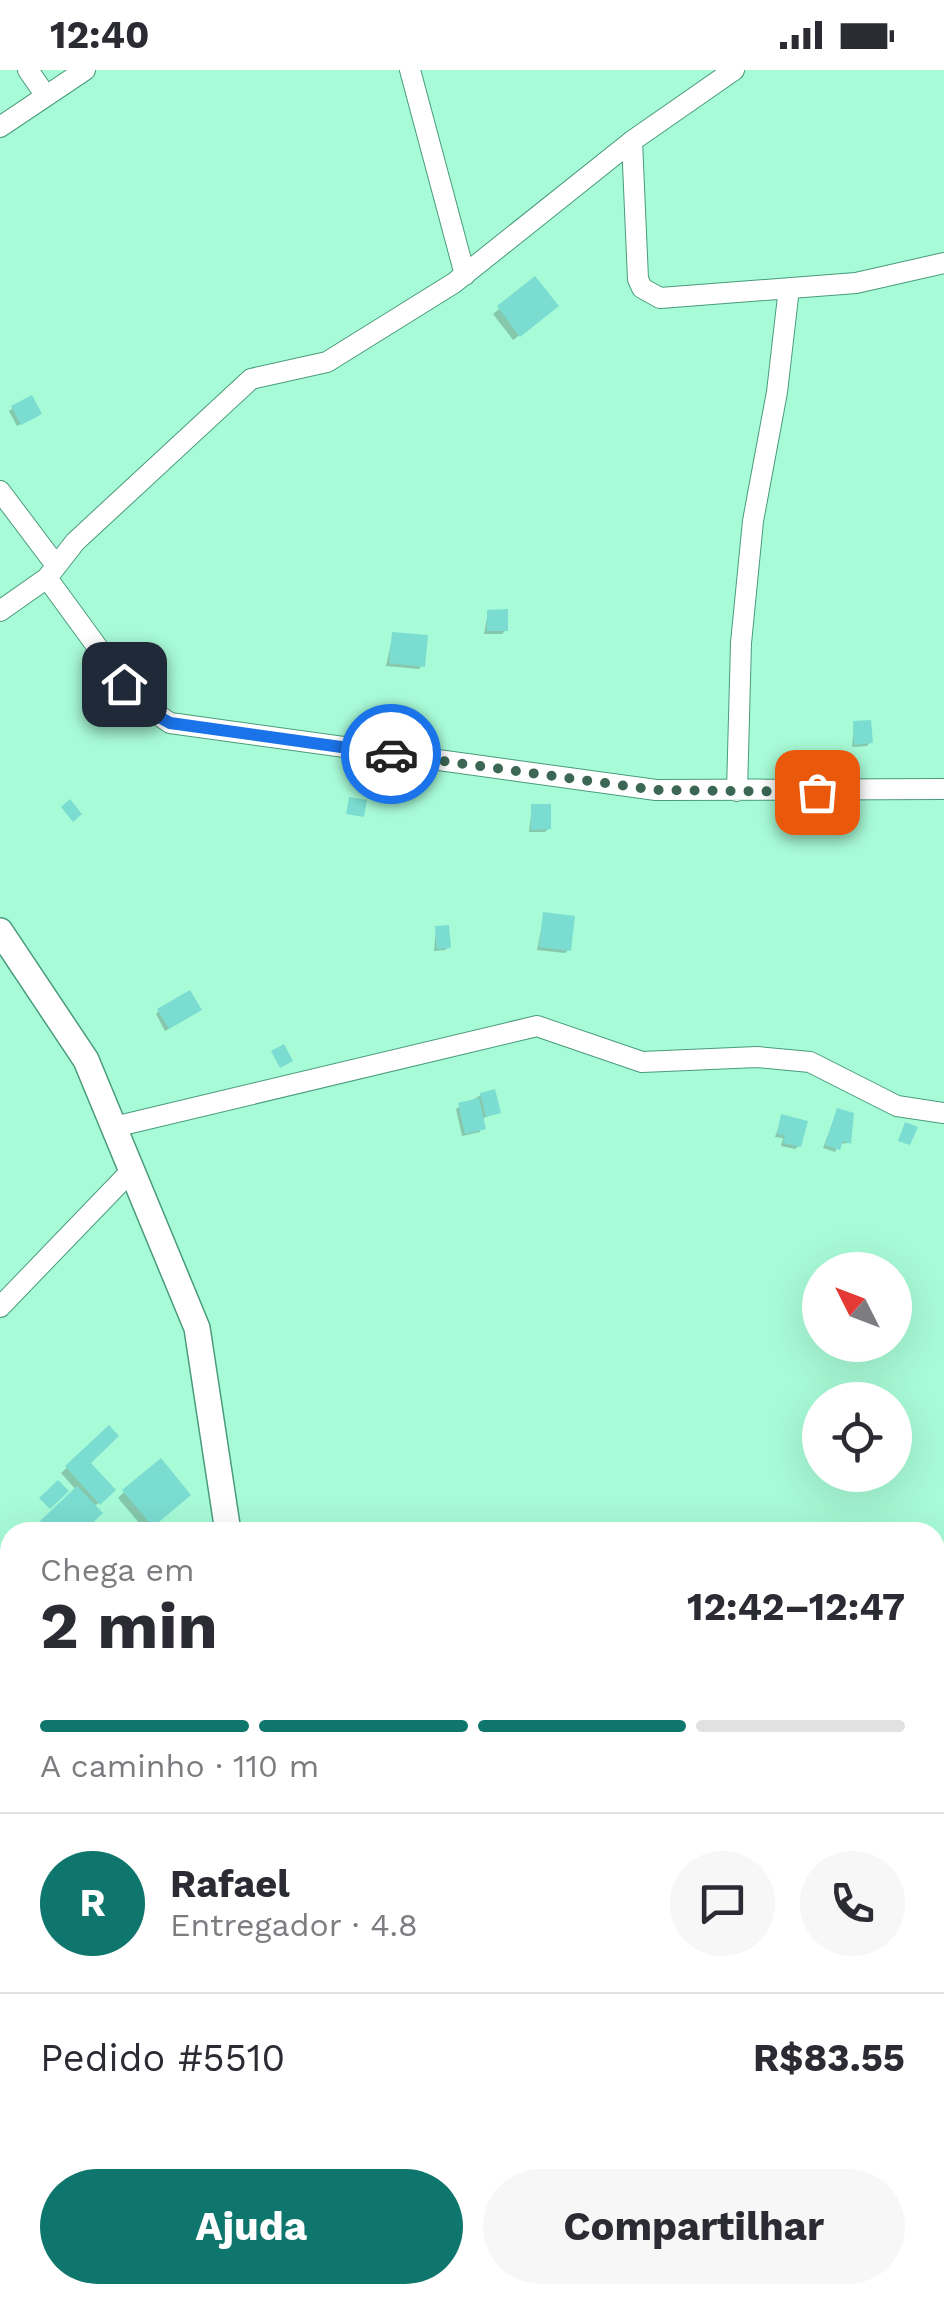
<!DOCTYPE html>
<html lang="pt">
<head>
<meta charset="utf-8">
<style>
  body { margin:0; font-family:"Work Sans",sans-serif; background:#f7f7f7; color:#2b2b33; height:100vh; display:flex; flex-direction:column; font-size:38px; white-space:nowrap }
  * { box-sizing:border-box; margin:0 }
  p { font-size:32px; color:#7c7c81 }
  .icon { flex:none; width:55px; height:55px; fill:none; stroke:currentColor; stroke-width:2; stroke-linecap:round; stroke-linejoin:round }
  .map { position:relative; flex:1; overflow:hidden }
  .details { position:absolute; left:0px; top:1452px; width:945px; height:782px; display:flex; flex-direction:column; background:#fff; border-radius:30px 30px 0 0; box-shadow:0 10px 40px #0002 }
  .details>* { flex:none }
  .needle { width:65px; rotate:312deg }
  .controls { position:absolute; left:802px; top:1182px; display:grid; gap:20px }
  .controls a { display:grid; place-items:center; width:110px; height:110px; border-radius:50%; background:#fff; box-shadow:0 10px 40px #0002; font-size:50px }
  .pin { position:absolute; display:grid; place-items:center; width:85px; height:85px; color:#fff; margin:-42px; border-radius:20px; box-shadow:0 5px 15px #0006 }
  .courier { position:absolute; display:grid; place-items:center; width:100px; height:100px; margin:-50px; border:8px solid #1a73e8; border-radius:50%; background:#fff; color:#222; box-shadow:0 2px 12px #0007 }
  .summary em { font-style:normal; font-weight:700 }
  .summary div { display:flex; flex-direction:column-reverse }
  .summary { display:flex; align-items:center; justify-content:space-between; height:170px; padding:0 40px }
  h1 { font-size:65px; font-weight:700; line-height:75px }
  .bar { display:grid; grid-template-columns:repeat(4,1fr); gap:15px 10px; align-content:center; height:120px; padding:0 40px }
  .bar i { height:12px; border-radius:8px; background:#e1e1e2 }
  .bar .selected { background:#0f766e }
  .bar p { grid-column:span 4 }
  .line { display:flex; align-items:center; gap:25px; padding:0 40px; border-top:2px solid #e1e1e2 }
  .line div { flex:1 }
  .round { display:grid; place-items:center; flex:none; width:105px; height:105px; border-radius:52px; background:#f7f7f7 }
  .primary-button { display:flex; gap:20px; margin-top:auto; padding:20px 40px }
  .primary-button a { flex:1; height:115px; border-radius:60px; background:#0f766e; color:#fff; font-size:40px; font-weight:700; line-height:115px; text-align:center }
  .primary-button a+a { background:#f7f7f7; color:#2b2b33 }
  .status { display:flex; justify-content:space-between; align-items:center; height:70px; padding:0 50px; background:#fff; direction:ltr }
  .status svg { height:28px; fill:currentColor }
  .map>svg:first-child { display:block }
  .shadow { fill:#0003 }
  .building { fill:#7bddd1 }
  .lines { fill:none; stroke-linecap:round; stroke-linejoin:round }
  .minor-casing { stroke:#499b7b; stroke-width:22 }
  .tertiary-casing { stroke:#499b7b; stroke-width:28 }
  .minor { stroke:#fff; stroke-width:20 }
  .tertiary { stroke:#fff; stroke-width:25 }
  .done { stroke:#3b6754; stroke-width:10; stroke-dasharray:0 18 }
  .route { stroke:#1a73e8; stroke-width:12 }
</style>
</head>
<body>
<div class="status"><b>12:40</b><svg viewBox="0 0 49 12"><path d="M0 12V9h3v3zM5 12V6h3v6zM10 12V3h3v9zM15 12V0h3v12zM26 1h20v11H26zM47 4h2v5h-2z"/></svg></div>
<div class="map">
<svg width="944" height="2233" viewBox="0 0 944 2233">
  <rect width="100%" height="100%" fill="#a8fbd7"/>
  <!-- shadow -->
  <path class="shadow" d="M535,210L550,242L513,270L493,244Z
    M13,338L36,347L17,356L9,341Z
    M488,542L506,560L502,564H484Z
    M393,564L422,596L419,599L386,596Z
    M854,653L870,672L867,676L852,677Z
    M532,736L549,758L545,762H529Z
    M544,845L568,880L565,883L537,880Z
    M436,859L448,877L445,880L434,881Z
    M159,941L195,943L165,961L156,944Z
    M481,1025L499,1042L481,1049L480,1062L462,1066L456,1039Z
    M837,1041L848,1073L839,1074L835,1082L823,1078Z
    M782,1047L799,1076L795,1079L781,1076L783,1068L775,1067Z
    M109,1359L87,1393L112,1420L94,1437L100,1443L80,1462H40L37,1459L76,1420L61,1403Z
    M124,1422L182,1431L146,1461L118,1428Z
    M347,2225H368L364,2230Z"/>
  <!-- building -->
  <path class="building" d="M535,206L559,236L520,267L497,236Z
    M32,325L42,344L21,355L11,336Z
    M508,539V561H487V540Z
    M392,562L428,565L425,597L389,593Z
    M871,650L873,673L854,675L853,651Z
    M349,727L367,730L364,747L346,744Z
    M70,729L82,744L73,752L61,737Z
    M531,734H551V759L531,760Z
    M543,842L575,846L571,881L539,877Z
    M449,855L451,878L437,879L435,856Z
    M190,920L202,940L169,959L157,939Z
    M284,974L293,991L280,998L271,981Z
    M495,1019L501,1043L486,1047L480,1023Z
    M479,1028L486,1059L465,1064L458,1033Z
    M837,1038L854,1043L851,1074L843,1071L840,1080L825,1075Z
    M781,1044L808,1051L801,1077L783,1073L785,1065L777,1064Z
    M905,1052L918,1057L910,1075L898,1071Z
    M109,1355L119,1366L91,1393L116,1420L100,1435L65,1396Z
    M161,1388L191,1425L153,1457L122,1420Z
    M58,1410L69,1421L50,1439L39,1428Z
    M77,1416L103,1443L83,1462H51L40,1451Z
    M10,1981V2006L7,2010L0,2005V1994Z
    M0,2099L10,2107V2124L0,2135Z
    M6,2181L10,2185V2215L3,2208L0,2212V2188Z"/>
  <g class="lines">
    <!-- minor casing -->
    <g class="minor-casing">
      <path id="minor" d="M28,0L46,26
        M410,0L465,205
        M0,57L85,0
        M632,71L638,209L642,218L660,228L856,213L944,193
        M0,421L55,494
        M47,508L136,630L170,653L656,720L944,719
        M0,541L47,508L75,472L251,309L327,292L454,213L632,71L734,0
        M737,721L741,573L753,451L777,322L789,218
        M114,1057L537,956L642,992L757,987L810,992L897,1036L944,1043
        M0,1237L132,1100
        M0,1713L10,1703
        M0,2068L10,2078
        M561,2233L565,2225"/>
    </g>
    <!-- tertiary casing -->
    <g class="tertiary-casing">
      <path id="tertiary" d="M0,861L86,990L197,1258L228,1462
        M117,2233L121,2225"/>
    </g>
    <!-- minor -->
    <use href="#minor" class="minor"/>
    <!-- tertiary -->
    <use href="#tertiary" class="tertiary"/>
  </g>
  <g class="lines">
    <!-- done -->
    <path class="done" d="M391,684L656,720L817,722"/>
    <!-- route -->
    <path class="route" d="M124,614L147,640L170,653L391,684"/>
  </g>
</svg>
<div class="controls">
<a><svg class="needle" viewBox="-14 -14 28 28"><path d="M0-13l5 13h-10z" fill="#e53935"/><path d="M0 13l5-13h-10z" fill="#7c7c81"/></svg></a>
<a><svg class="icon" aria-label="locate" viewBox="0 0 24 24"><circle cx="12" cy="12" r="6"/><path d="M12 2v4M12 18v4M2 12h4M18 12h4"/></svg></a>
</div>
<div class="pin" style="left:817px;top:722px;background:#ea580c"><svg class="icon" aria-label="bag" viewBox="0 0 24 24"><path d="M5 8h14l-1 12H6zM9 8a3 3 0 0 1 6 0"/></svg></div>
<div class="pin" style="left:124px;top:614px;background:#1f2937"><svg class="icon" aria-label="home" viewBox="0 0 24 24"><path d="M3 11l9-7 9 7M6 9v11h12V9"/></svg></div>
<div class="courier" style="left:391px;top:684px"><svg class="icon" aria-label="car" viewBox="0 0 24 24"><path d="M5 17H2v-5l4-1 3-4h7l3 4 3 1v5h-3M9 17h6M6 11h13"/><circle cx="7" cy="17" r="2"/><circle cx="17" cy="17" r="2"/></svg></div>
<section class="details">
<div class="summary"><div><h1>2 min</h1><p>Chega em</p></div><em>12:42–12:47</em></div>
<div class="bar"><i class="selected"></i><i class="selected"></i><i class="selected"></i><i></i><p>A caminho · 110 m</p></div>
<div class="line" style="height:180px"><b class="round" style="background:#0f766e;color:#fff">R</b><div><b>Rafael</b><p>Entregador · 4.8</p></div><a class="round"><svg class="icon" aria-label="chat" viewBox="0 0 24 24"><path d="M4 5h16v11H9l-5 4z"/></svg></a><a class="round"><svg class="icon" aria-label="phone" viewBox="0 0 24 24"><path d="M5 4h4l2 5-3 2q2 4 5 5l2-3 5 2v4C11 20 4 13 5 4z"/></svg></a></div>
<div class="line" style="height:130px"><div>Pedido #5510</div><b>R$83.55</b></div>
<div class="primary-button"><a>Ajuda</a><a>Compartilhar</a></div>
</section>
</div>
</body>
</html>
